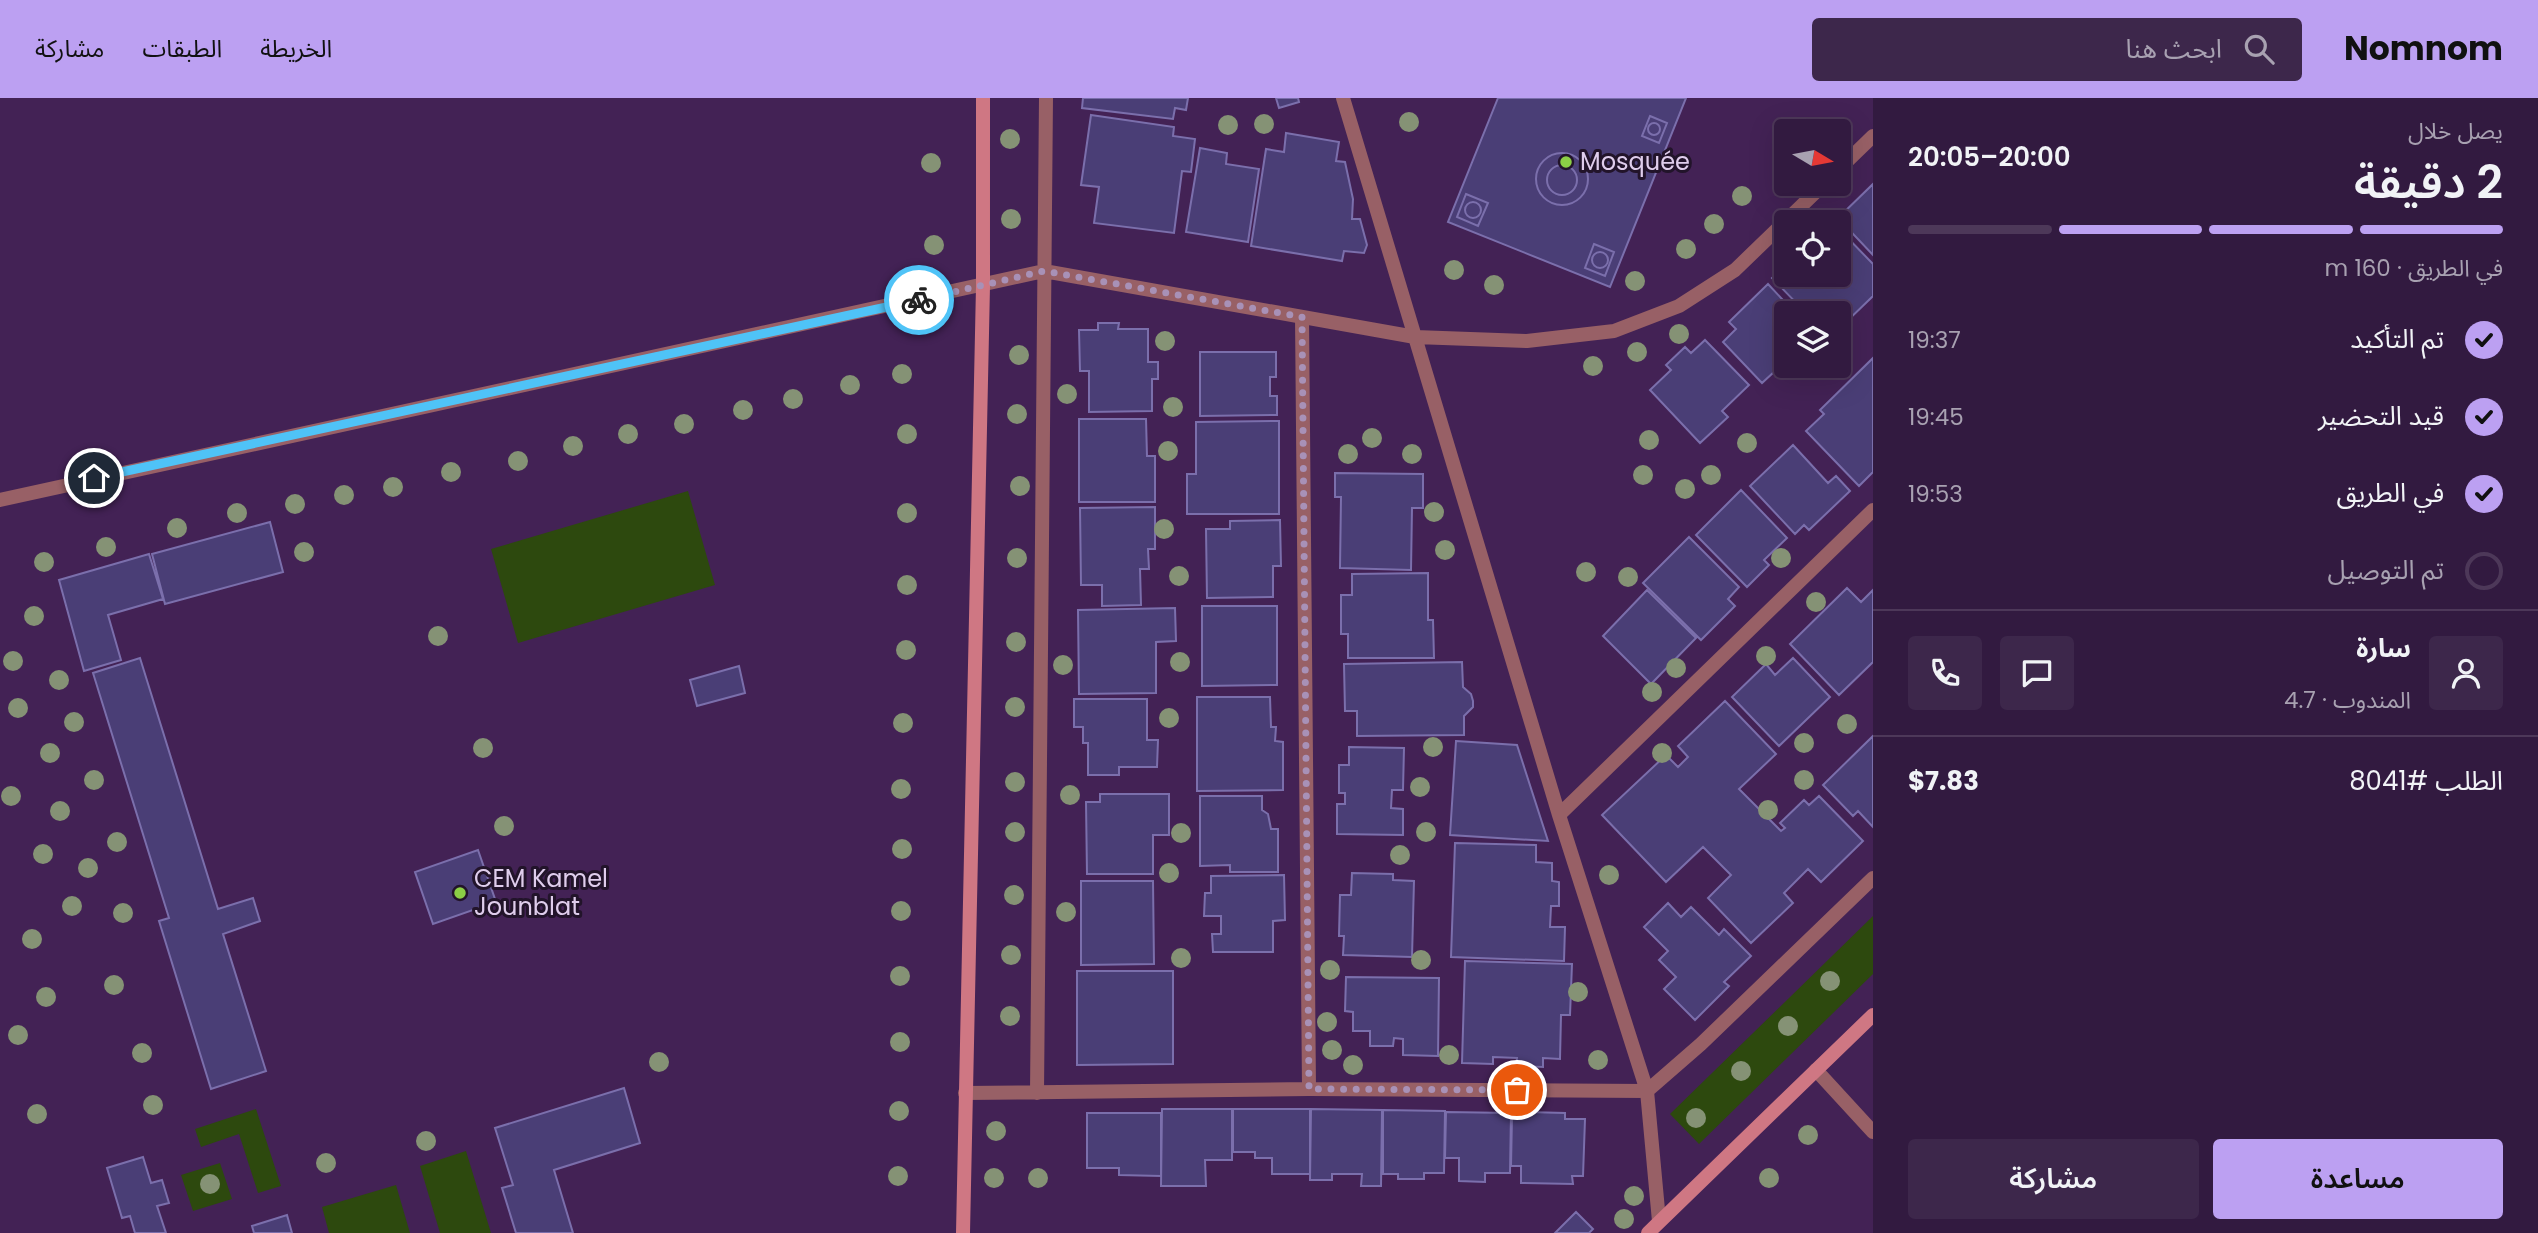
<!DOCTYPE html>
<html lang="ar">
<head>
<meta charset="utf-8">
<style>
  body { margin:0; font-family:Poppins,"Noto Sans Arabic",sans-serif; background:#3d274b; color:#f1f3f6; direction:rtl; height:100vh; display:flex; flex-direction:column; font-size:26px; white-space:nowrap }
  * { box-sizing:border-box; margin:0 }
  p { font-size:23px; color:#a8a1b1 }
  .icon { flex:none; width:38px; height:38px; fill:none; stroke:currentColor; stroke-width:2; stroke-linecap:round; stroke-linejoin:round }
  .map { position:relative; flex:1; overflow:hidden; direction:ltr }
  .sheet { display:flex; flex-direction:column; background:#321a40; width:665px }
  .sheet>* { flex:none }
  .needle { width:46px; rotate:100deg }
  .tools { position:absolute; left:1774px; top:21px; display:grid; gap:14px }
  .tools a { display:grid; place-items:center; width:77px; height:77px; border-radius:7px; background:#321a40; box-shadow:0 7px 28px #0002,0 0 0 2px #4d3859; font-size:35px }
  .pin { position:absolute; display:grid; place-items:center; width:60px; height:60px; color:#fff; margin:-30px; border:4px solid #fff; border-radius:50%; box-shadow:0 2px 7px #0007 }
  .courier { position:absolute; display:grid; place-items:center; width:70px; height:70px; margin:-35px; border:5px solid #4fc3f7; border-radius:50%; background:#fff; color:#222; box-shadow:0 2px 9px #0007 }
  .overview em { font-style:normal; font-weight:600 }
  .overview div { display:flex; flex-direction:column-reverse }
  .overview { display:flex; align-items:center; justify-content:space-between; height:119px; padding:0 35px }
  h1 { font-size:46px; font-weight:600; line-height:52px }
  .bar { display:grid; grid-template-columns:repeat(4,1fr); gap:10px 7px; align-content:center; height:84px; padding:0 35px }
  .bar i { height:9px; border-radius:5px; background:#4d3859 }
  .bar .current { background:#bca0f2 }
  .bar p { grid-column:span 4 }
  .line { display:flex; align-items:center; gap:18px; padding:0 35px; border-top:2px solid #4d3859 }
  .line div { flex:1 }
  .round { display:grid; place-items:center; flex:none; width:74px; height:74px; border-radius:7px; background:#3d274b }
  ol { padding:0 35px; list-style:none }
  li { display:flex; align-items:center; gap:21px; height:77px }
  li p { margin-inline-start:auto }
  li .icon { padding:7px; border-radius:50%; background:#bca0f2; color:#111; stroke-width:4 }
  li:last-child { color:#a8a1b1 }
  li i { width:38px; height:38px; border:4px solid #4d3859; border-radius:50% }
  .cta { display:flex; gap:14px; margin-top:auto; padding:14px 35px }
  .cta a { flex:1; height:80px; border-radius:7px; background:#bca0f2; color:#111; font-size:28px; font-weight:600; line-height:80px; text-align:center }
  .cta a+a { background:#3d274b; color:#f1f3f6 }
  header { display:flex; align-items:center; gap:42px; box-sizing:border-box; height:98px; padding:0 35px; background:#bca0f2; color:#111 }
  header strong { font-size:33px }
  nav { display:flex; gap:38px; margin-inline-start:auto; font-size:24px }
  .search { width:490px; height:63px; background:#3d274b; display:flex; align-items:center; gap:18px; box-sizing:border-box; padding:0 24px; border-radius:7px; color:#a8a1b1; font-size:26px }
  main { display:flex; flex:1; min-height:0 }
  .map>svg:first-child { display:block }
  .green { fill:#2d490e }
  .building { fill:#4a3e76; stroke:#7b6fac; stroke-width:2 }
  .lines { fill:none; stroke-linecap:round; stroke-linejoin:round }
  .street { stroke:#986066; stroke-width:14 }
  .secondary { stroke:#cf7783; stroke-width:14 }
  .tree { fill:#859275 }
  .done { stroke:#a891b7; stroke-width:7; stroke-dasharray:0 12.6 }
  .route { stroke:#4fc3f7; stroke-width:9 }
  .poi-dot { fill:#8bce46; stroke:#22142a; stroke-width:2.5 }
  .labels { text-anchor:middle; stroke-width:6; stroke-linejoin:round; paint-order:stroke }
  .poi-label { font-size:24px; fill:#dfcdec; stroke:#22142a; text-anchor:start }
</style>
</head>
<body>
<header>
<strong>Nomnom</strong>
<div class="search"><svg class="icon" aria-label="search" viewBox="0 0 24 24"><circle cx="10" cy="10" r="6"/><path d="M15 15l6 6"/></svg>ابحث هنا</div>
<nav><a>الخريطة</a><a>الطبقات</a><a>مشاركة</a></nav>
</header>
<main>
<section class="sheet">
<div class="overview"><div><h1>2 دقيقة</h1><p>يصل خلال</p></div><em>20:00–20:05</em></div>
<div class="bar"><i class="current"></i><i class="current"></i><i class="current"></i><i></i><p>في الطريق · 160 m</p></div>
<ol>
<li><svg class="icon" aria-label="check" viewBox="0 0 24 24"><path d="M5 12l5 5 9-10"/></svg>تم التأكيد<p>19:37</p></li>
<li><svg class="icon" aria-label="check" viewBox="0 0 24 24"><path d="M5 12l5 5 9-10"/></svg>قيد التحضير<p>19:45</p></li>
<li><svg class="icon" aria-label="check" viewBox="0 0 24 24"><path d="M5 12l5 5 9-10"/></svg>في الطريق<p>19:53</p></li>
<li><i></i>تم التوصيل</li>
</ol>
<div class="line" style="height:126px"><a class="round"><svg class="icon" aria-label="person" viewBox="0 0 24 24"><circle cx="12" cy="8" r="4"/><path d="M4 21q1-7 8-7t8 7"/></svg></a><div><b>سارة</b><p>المندوب · 4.7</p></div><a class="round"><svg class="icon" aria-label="chat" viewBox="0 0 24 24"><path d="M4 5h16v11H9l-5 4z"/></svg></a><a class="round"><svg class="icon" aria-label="phone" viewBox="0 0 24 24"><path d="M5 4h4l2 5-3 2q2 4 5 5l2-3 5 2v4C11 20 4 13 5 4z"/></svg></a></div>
<div class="line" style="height:91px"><div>الطلب #8041</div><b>$7.83</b></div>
<div class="cta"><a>مساعدة</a><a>مشاركة</a></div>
</section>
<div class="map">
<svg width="1873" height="1135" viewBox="0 0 1873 1135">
  <rect width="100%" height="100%" fill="#432255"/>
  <!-- green -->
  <path class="green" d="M688,393L715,487L518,545L491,451Z
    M1873,818V876L1699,1046L1670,1016Z
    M256,1011L281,1088L258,1095L239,1036L201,1049L195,1031Z
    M466,1053L491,1135H440L420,1068Z
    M220,1065L232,1101L193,1113L181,1077Z
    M396,1087L410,1135H329L322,1109Z"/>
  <!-- building -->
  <path class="building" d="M1083,0H1188L1186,12L1175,10L1173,21L1082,10Z
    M1276,0H1298L1299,4L1279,10Z
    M1498,0H1686L1610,189L1448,124Z
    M1091,17L1174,29L1173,38L1195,41L1191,74L1182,73L1174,135L1094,125L1099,89L1081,87Z
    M1650,18L1667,25L1659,45L1642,38Z
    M1648 31a6 6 0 1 1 12 0a6 6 0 1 1-12 0Z
    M1286,35L1339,44L1336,63L1345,64L1353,101L1352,121H1360L1367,147L1364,155L1344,153L1342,163L1251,148L1266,51L1284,54Z
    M1200,50L1227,55L1226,66L1259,71L1248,144L1186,134Z
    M1536 81a26 26 0 1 1 52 0a26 26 0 1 1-52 0Z
    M1547 82a15 15 0 1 1 30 0a15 15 0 1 1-30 0Z
    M1873,86V157L1838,120Z
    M1466,96L1488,105L1478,128L1457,119Z
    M1465 112a8 8 0 1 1 16 0a8 8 0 1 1-16 0Z
    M1839,131L1873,166V198L1839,231V215H1806L1772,180L1787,166V177H1839Z
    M1594,146L1614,154L1605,178L1585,170Z
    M1592 162a8 8 0 1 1 16 0a8 8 0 1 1-16 0Z
    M1768,186L1795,215H1787V262L1762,285L1723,244L1736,231L1729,224Z
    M1098,225H1119L1118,231H1148V264H1158V281H1152V313L1089,314V273H1080L1079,232H1098Z
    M1705,242L1749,287L1722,313L1728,319L1700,345L1650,292L1671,272L1666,267L1685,249L1691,255Z
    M1200,254H1276V279H1270V298H1277V317L1200,318Z
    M1873,260V374L1859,388L1806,333L1824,316L1820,312Z
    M1079,321H1146L1147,358H1155V404H1079Z
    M1279,323V416H1187V376H1196V324Z
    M1793,347L1828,385L1836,378L1850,393L1809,432L1804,427L1795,436L1750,388Z
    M1335,375L1423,376V410H1412L1411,472L1340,470L1341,399H1335Z
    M1741,392L1787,440L1764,462L1769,467L1747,489L1696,437Z
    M1155,409V451H1148L1149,471H1140L1141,507L1102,508V487H1081L1080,410Z
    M1280,422L1281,468H1273V499L1207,500L1206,431H1230V423Z
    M270,424L283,474L165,506L152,456Z
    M1689,439L1739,489L1728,501L1735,508L1701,542L1643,485Z
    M149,456L163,501L108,517L121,562L84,573L59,482Z
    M1428,475V522H1433L1434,560H1348V536H1341V497H1352V476Z
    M1847,490L1861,504L1873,492V564L1839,597L1790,546Z
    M1647,492L1696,540L1651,586L1603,538Z
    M1202,508H1277V587L1202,588Z
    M1175,510L1176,543L1156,544V595L1079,596L1078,512Z
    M140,560L218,811L253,800L260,823L223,836L266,973L211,991L159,823L169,820L93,575Z
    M1793,560L1830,599L1779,648L1732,599L1766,566L1775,577Z
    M1462,564L1463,589L1471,596L1473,603V609L1464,618V637L1357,638V613H1345L1344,566Z
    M739,568L745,595L697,608L690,582Z
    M1197,599H1270L1271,629H1276L1275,643L1283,644V692L1197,693Z
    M1074,601H1147V642H1158L1157,669H1119V677H1088V645H1083V629H1074Z
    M1725,603L1776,656L1739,691L1781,733L1785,730L1780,725L1804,702L1809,707L1819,698L1863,743L1821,784L1808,771L1784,795L1793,805L1751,845L1708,800L1731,777L1703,749L1666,784L1602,717L1666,657L1678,669L1688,659L1678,648Z
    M1873,638V729L1858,713L1853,718L1823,687Z
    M1456,643L1517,647L1548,743L1450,737Z
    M1349,649L1404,650L1403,692H1392L1391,710L1403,711V737L1337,736V706H1345V695H1339V667H1349Z
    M1100,696H1169V737H1153V776H1087L1086,704H1100Z
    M1200,698H1262V712L1268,716L1271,731H1278V774H1230V767L1200,768Z
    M1455,745L1536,747V764L1552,765V783L1559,784V808H1551L1550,829H1565L1564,863L1451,859Z
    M478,752L496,804L433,826L415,774Z
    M1352,775L1393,776V782L1414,783L1412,859L1343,857L1344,838H1339L1340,797H1351Z
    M1284,777L1285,822L1273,823V854H1213L1212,836H1221V818H1204L1205,795H1211V778Z
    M1081,783H1153L1154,866L1081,867Z
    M1668,805L1681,819L1691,809L1719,837L1724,831L1751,858L1724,884L1729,888L1695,922L1664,891L1676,879L1659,862L1668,853L1644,829Z
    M1465,863L1572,866L1570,917H1561L1560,961L1543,960V969L1516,968L1517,960L1493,959V966L1462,965Z
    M1077,873H1173V966L1077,967Z
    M1346,879L1439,880L1438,958L1403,957V941L1394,940L1393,948H1370V933H1353V914L1345,913Z
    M624,990L640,1045L554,1072L573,1135H516L502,1090L513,1087L495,1030Z
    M1162,1011H1232V1062H1205L1206,1088H1161Z
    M1233,1011H1310V1076H1272V1060H1255V1054H1233Z
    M1311,1011L1382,1012L1381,1088H1361L1362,1076H1332V1082H1310Z
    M1383,1012L1445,1013L1444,1075H1424V1081H1398V1076H1383Z
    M1446,1014L1511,1015L1510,1075H1485V1084L1459,1083V1060H1445Z
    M1527,1014L1565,1015V1021H1585L1583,1078H1572L1573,1086L1521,1085V1068H1511L1512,1018H1527Z
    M1087,1015H1161V1078L1119,1077V1070H1087Z
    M143,1059L151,1085L162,1082L169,1105L157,1108L166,1135H135L130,1118L122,1120L107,1070Z
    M1576,1114L1593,1131L1589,1135H1555Z
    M287,1117L292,1135H254L252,1128Z"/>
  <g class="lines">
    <!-- street -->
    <path class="street" d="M1343,0L1559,717L1647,993L1659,1123
      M1839,71L1873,38
      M1302,219L1309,991
      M0,402L1044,173L1415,239L1527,243L1614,233L1679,208L1735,172L1824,86
      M1559,717L1873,412
      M1816,972L1873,1034
      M965,995L1309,991L1647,993L1701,946L1873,780
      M1037,995L1046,0"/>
    <!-- secondary -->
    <path class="secondary" d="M963,1135L983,188V0
      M1648,1135L1873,917"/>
  </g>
  <!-- trees -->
  <g class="tree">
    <circle cx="1409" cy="24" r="10"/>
    <circle cx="1264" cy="26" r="10"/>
    <circle cx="1228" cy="27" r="10"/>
    <circle cx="1010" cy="41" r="10"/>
    <circle cx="931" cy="65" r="10"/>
    <circle cx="1742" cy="98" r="10"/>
    <circle cx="1011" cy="121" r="10"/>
    <circle cx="1714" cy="126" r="10"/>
    <circle cx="934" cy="147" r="10"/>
    <circle cx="1686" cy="151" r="10"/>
    <circle cx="1454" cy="172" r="10"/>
    <circle cx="1635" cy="183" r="10"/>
    <circle cx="1494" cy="187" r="10"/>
    <circle cx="1679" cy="236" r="10"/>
    <circle cx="1165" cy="243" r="10"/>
    <circle cx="1637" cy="254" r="10"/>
    <circle cx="1019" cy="257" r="10"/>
    <circle cx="1593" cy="268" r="10"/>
    <circle cx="902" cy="276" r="10"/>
    <circle cx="850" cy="287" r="10"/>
    <circle cx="1067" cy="296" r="10"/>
    <circle cx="793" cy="301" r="10"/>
    <circle cx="1173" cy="309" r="10"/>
    <circle cx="743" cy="312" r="10"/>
    <circle cx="1017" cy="316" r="10"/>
    <circle cx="684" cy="326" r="10"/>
    <circle cx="628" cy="336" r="10"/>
    <circle cx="907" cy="336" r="10"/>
    <circle cx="1372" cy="340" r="10"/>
    <circle cx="1649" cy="342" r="10"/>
    <circle cx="1747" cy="345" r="10"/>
    <circle cx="573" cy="348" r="10"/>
    <circle cx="1168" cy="353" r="10"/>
    <circle cx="1348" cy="356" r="10"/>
    <circle cx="1412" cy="356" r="10"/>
    <circle cx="518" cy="363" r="10"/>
    <circle cx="451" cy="374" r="10"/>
    <circle cx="1643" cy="377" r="10"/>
    <circle cx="1711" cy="377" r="10"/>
    <circle cx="1020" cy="388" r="10"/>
    <circle cx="393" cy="389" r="10"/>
    <circle cx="1685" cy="391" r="10"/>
    <circle cx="344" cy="397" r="10"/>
    <circle cx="295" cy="406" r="10"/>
    <circle cx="1434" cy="414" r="10"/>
    <circle cx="237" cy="415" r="10"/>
    <circle cx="907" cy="415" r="10"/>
    <circle cx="177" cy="430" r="10"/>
    <circle cx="1164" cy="431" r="10"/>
    <circle cx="106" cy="449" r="10"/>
    <circle cx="1445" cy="452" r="10"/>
    <circle cx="304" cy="454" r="10"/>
    <circle cx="1017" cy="460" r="10"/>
    <circle cx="1781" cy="460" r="10"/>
    <circle cx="44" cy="464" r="10"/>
    <circle cx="1586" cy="474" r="10"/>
    <circle cx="1179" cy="478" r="10"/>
    <circle cx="1628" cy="479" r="10"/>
    <circle cx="907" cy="487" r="10"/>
    <circle cx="1816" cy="504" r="10"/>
    <circle cx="34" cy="518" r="10"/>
    <circle cx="438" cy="538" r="10"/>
    <circle cx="1016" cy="544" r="10"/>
    <circle cx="906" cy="552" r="10"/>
    <circle cx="1766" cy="558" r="10"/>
    <circle cx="13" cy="563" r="10"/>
    <circle cx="1180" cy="564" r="10"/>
    <circle cx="1063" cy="567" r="10"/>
    <circle cx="1676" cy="570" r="10"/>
    <circle cx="59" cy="582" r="10"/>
    <circle cx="1652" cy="594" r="10"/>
    <circle cx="1015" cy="609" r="10"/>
    <circle cx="18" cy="610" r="10"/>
    <circle cx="1169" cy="620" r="10"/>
    <circle cx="74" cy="624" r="10"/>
    <circle cx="903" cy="625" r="10"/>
    <circle cx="1847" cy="626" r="10"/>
    <circle cx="1804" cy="645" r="10"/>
    <circle cx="1433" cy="649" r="10"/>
    <circle cx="483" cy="650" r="10"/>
    <circle cx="50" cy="655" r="10"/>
    <circle cx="1662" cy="655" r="10"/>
    <circle cx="94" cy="682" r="10"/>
    <circle cx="1804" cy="682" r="10"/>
    <circle cx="1015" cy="684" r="10"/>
    <circle cx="1420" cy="689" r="10"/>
    <circle cx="901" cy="691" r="10"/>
    <circle cx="1070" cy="697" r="10"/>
    <circle cx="11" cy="698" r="10"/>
    <circle cx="1768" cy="712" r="10"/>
    <circle cx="60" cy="713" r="10"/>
    <circle cx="504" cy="728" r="10"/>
    <circle cx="1015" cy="734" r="10"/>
    <circle cx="1426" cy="734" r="10"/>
    <circle cx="1181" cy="735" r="10"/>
    <circle cx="117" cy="744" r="10"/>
    <circle cx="902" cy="751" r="10"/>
    <circle cx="43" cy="756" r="10"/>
    <circle cx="1400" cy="757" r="10"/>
    <circle cx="88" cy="770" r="10"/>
    <circle cx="1169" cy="775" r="10"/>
    <circle cx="1609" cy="777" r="10"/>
    <circle cx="1014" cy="797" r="10"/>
    <circle cx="72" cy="808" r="10"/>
    <circle cx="901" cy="813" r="10"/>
    <circle cx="1066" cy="814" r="10"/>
    <circle cx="123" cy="815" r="10"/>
    <circle cx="32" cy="841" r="10"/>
    <circle cx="1011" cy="857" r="10"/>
    <circle cx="1181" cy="860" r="10"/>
    <circle cx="1421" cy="862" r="10"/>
    <circle cx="1330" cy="872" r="10"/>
    <circle cx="900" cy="878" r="10"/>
    <circle cx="1830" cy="883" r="10"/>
    <circle cx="114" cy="887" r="10"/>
    <circle cx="1578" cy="894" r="10"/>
    <circle cx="46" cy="899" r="10"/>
    <circle cx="1010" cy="918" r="10"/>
    <circle cx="1327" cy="924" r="10"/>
    <circle cx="1788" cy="928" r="10"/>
    <circle cx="18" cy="937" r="10"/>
    <circle cx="900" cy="944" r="10"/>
    <circle cx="1332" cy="952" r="10"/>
    <circle cx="142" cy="955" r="10"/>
    <circle cx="1449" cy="957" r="10"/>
    <circle cx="1598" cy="962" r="10"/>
    <circle cx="659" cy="964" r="10"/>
    <circle cx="1353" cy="967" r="10"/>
    <circle cx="1741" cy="973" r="10"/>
    <circle cx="153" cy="1007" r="10"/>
    <circle cx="899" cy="1013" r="10"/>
    <circle cx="37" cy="1016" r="10"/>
    <circle cx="1696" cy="1020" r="10"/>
    <circle cx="996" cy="1033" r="10"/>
    <circle cx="1808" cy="1037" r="10"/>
    <circle cx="426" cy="1043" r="10"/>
    <circle cx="326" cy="1065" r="10"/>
    <circle cx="898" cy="1078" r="10"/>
    <circle cx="994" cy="1080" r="10"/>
    <circle cx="1038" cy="1080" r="10"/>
    <circle cx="1769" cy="1080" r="10"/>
    <circle cx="210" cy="1086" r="10"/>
    <circle cx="1634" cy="1098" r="10"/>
    <circle cx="1624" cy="1121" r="10"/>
  </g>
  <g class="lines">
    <!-- done -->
    <path class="done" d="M919,202L1044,173L1302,219L1309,991L1517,992"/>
    <!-- route -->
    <path class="route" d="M94,380L919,202"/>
  </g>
  <!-- markers -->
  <g class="poi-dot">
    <circle cx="1566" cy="64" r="7"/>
    <circle cx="460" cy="795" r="7"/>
  </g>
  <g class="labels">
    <!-- poi labels -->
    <g class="poi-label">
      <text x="1580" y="72">Mosquée</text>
      <text x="474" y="789">CEM Kamel<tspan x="474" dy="28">Jounblat</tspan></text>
    </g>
  </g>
</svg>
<div class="tools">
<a><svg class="needle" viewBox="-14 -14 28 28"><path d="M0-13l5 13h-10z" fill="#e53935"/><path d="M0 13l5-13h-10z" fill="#a8a1b1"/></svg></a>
<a><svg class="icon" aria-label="locate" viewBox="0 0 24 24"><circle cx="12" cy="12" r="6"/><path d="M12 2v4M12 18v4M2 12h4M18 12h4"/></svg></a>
<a><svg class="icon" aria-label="layers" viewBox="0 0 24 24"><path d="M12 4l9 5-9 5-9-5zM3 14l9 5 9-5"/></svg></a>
</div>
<div class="pin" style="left:1517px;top:992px;background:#ea580c"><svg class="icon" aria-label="bag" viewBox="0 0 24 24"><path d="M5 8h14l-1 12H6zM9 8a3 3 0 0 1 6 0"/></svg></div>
<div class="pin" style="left:94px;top:380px;background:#1f2937"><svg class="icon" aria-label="home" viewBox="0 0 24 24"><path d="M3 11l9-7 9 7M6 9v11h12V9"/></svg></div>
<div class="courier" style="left:919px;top:202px"><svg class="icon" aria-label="bike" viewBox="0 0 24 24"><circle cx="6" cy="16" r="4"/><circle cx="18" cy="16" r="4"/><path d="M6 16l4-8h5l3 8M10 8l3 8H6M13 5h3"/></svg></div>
</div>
</main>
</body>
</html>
